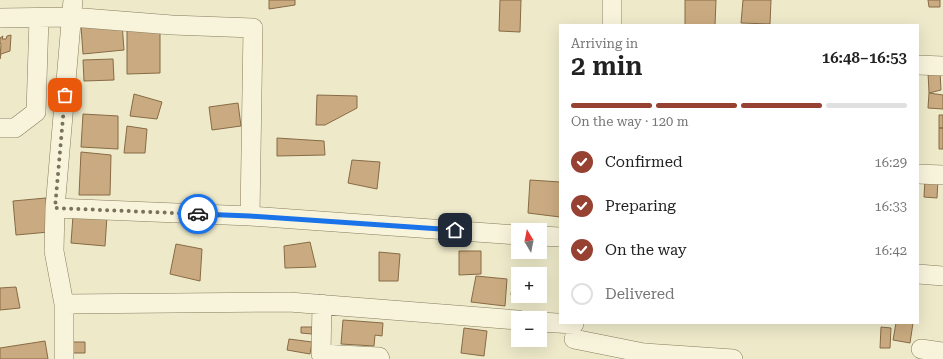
<!DOCTYPE html>
<html lang="en">
<head>
<meta charset="utf-8">
<style>
  body { margin:0; font-family:"Roboto Serif",serif; background:#f2f2f2; color:#222; height:100vh; display:flex; flex-direction:column; font-size:15px; white-space:nowrap }
  * { box-sizing:border-box; margin:0 }
  p { font-size:13px; color:#767676 }
  .icon { flex:none; width:22px; height:22px; fill:none; stroke:currentColor; stroke-width:2; stroke-linecap:round; stroke-linejoin:round }
  .map { position:relative; flex:1; overflow:hidden }
  .side { position:absolute; left:559px; top:24px; width:360px; height:300px; display:flex; flex-direction:column; background:#fff; border-radius:0px; box-shadow:0 4px 16px #0002 }
  .side>* { flex:none }
  .needle { width:26px; rotate:350deg }
  .tools { position:absolute; left:511px; top:223px; display:grid; gap:8px }
  .tools a { display:grid; place-items:center; width:36px; height:36px; border-radius:0px; background:#fff; box-shadow:0 4px 16px #0002; font-size:20px }
  .pin { position:absolute; display:grid; place-items:center; width:34px; height:34px; color:#fff; margin:-17px; border-radius:8px; box-shadow:0 2px 6px #0006 }
  .courier { position:absolute; display:grid; place-items:center; width:40px; height:40px; margin:-20px; border:3px solid #1a73e8; border-radius:50%; background:#fff; color:#222; box-shadow:0 1px 5px #0007 }
  .headline em { font-style:normal; font-weight:600 }
  .headline div { display:flex; flex-direction:column-reverse }
  .headline { display:flex; align-items:center; justify-content:space-between; height:68px; padding:0 12px }
  h1 { font-size:26px; font-weight:600; line-height:30px }
  .bar { display:grid; grid-template-columns:repeat(4,1fr); gap:6px 4px; align-content:center; height:48px; padding:0 12px }
  .bar i { height:5px; border-radius:3px; background:#e0e0e0 }
  .bar .active { background:#964131 }
  .bar p { grid-column:span 4 }
  ol { padding:0 12px; list-style:none }
  li { display:flex; align-items:center; gap:12px; height:44px }
  li p { margin-inline-start:auto }
  li .icon { padding:4px; border-radius:50%; background:#964131; color:#fff; stroke-width:4 }
  li:last-child { color:#767676 }
  li i { width:22px; height:22px; border:2px solid #e0e0e0; border-radius:50% }
  .map>svg:first-child { display:block }
  .building { fill:#caab81; stroke:#876b45 }
  .lines { fill:none; stroke-linecap:round; stroke-linejoin:round }
  .minor-casing { stroke:#897c5e; stroke-width:20 }
  .minor { stroke:#f8f4dc; stroke-width:19 }
  .done { stroke:#79725c; stroke-width:4; stroke-dasharray:0 7.2 }
  .route { stroke:#1a73e8; stroke-width:5 }
</style>
</head>
<body>
<div class="map">
<svg width="943" height="359" viewBox="0 0 943 359">
  <rect width="100%" height="100%" fill="#ede9c9"/>
  <!-- building -->
  <path class="building" d="M269,0H295V5L269,9Z
    M500,0H521L520,32L499,31Z
    M685,0H716L715,25H685Z
    M743,0H771L770,24L741,23Z
    M928,0H940V7H929Z
    M122,23L124,50L83,54L81,26Z
    M127,30H160V73L127,74Z
    M11,35L10,51L1,54L0,59L1,44L0,43V38L3,36L2,39H6L7,36Z
    M113,59L114,80L84,81L83,60Z
    M940,71L941,90L929,93L928,72Z
    M929,93L943,95V109L928,108Z
    M134,94L162,102L157,119L130,116Z
    M317,95L357,96V108L325,125H316Z
    M238,103L241,126L212,130L209,107Z
    M83,114L118,116V149L81,147Z
    M939,115H943V128H939Z
    M127,126L147,129L145,153H124Z
    M939,128H943V149H939Z
    M277,138L324,141L325,155L277,156Z
    M81,152L111,155L110,195H79Z
    M352,160L380,162L377,189L348,183Z
    M925,179H938L937,198L924,197Z
    M530,180L560,182V217L528,213Z
    M46,198L49,232L16,235L13,201Z
    M73,216H107L105,246L71,243Z
    M310,242L316,267L285,268L284,246Z
    M176,244L202,249L200,281L170,274Z
    M459,251H481V274L459,275Z
    M379,252L400,254L398,281H379Z
    M476,276L507,279L505,306L471,302Z
    M518,277V296L511,295L513,278Z
    M16,287L20,308L0,310V288Z
    M343,320L383,323L382,336L375,335L374,346L341,344Z
    M896,323H913L910,343L893,340Z
    M301,327H312V334L301,333Z
    M881,327L891,328L890,348H880Z
    M464,328L487,331L484,356L461,353Z
    M289,339L312,342L310,354L287,350Z
    M45,341L48,359H0V348Z
    M69,342H85V353H69Z"/>
  <g class="lines">
    <!-- minor casing -->
    <g class="minor-casing">
      <path id="minor" d="M73,0L55,208L54,251L64,304L289,302L518,320
        M612,0V25
        M0,18L71,17L172,25L253,28L250,216
        M918,65L943,66
        M0,128H15L36,112L39,18
        M918,174L943,175
        M55,208L250,216L518,235
        M540,236L560,237
        M918,274L943,276
        M322,304L321,354L379,357L380,359
        M540,322L574,324
        M574,339L644,353L733,359
        M921,349L943,352
        M64,359V304"/>
    </g>
    <!-- minor -->
    <use href="#minor" class="minor"/>
  </g>
  <g class="lines">
    <!-- done -->
    <path class="done" d="M65,95L55,208L198,214"/>
    <!-- route -->
    <path class="route" d="M198,214L250,216L455,230"/>
  </g>
</svg>
<div class="tools">
<a><svg class="needle" viewBox="-14 -14 28 28"><path d="M0-13l5 13h-10z" fill="#e53935"/><path d="M0 13l5-13h-10z" fill="#767676"/></svg></a>
<a>+</a>
<a>−</a>
</div>
<div class="pin" style="left:65px;top:95px;background:#ea580c"><svg class="icon" aria-label="bag" viewBox="0 0 24 24"><path d="M5 8h14l-1 12H6zM9 8a3 3 0 0 1 6 0"/></svg></div>
<div class="pin" style="left:455px;top:230px;background:#1f2937"><svg class="icon" aria-label="home" viewBox="0 0 24 24"><path d="M3 11l9-7 9 7M6 9v11h12V9"/></svg></div>
<div class="courier" style="left:198px;top:214px"><svg class="icon" aria-label="car" viewBox="0 0 24 24"><path d="M5 17H2v-5l4-1 3-4h7l3 4 3 1v5h-3M9 17h6M6 11h13"/><circle cx="7" cy="17" r="2"/><circle cx="17" cy="17" r="2"/></svg></div>
<section class="side">
<div class="headline"><div><h1>2 min</h1><p>Arriving in</p></div><em>16:48–16:53</em></div>
<div class="bar"><i class="active"></i><i class="active"></i><i class="active"></i><i></i><p>On the way · 120 m</p></div>
<ol>
<li><svg class="icon" aria-label="check" viewBox="0 0 24 24"><path d="M5 12l5 5 9-10"/></svg>Confirmed<p>16:29</p></li>
<li><svg class="icon" aria-label="check" viewBox="0 0 24 24"><path d="M5 12l5 5 9-10"/></svg>Preparing<p>16:33</p></li>
<li><svg class="icon" aria-label="check" viewBox="0 0 24 24"><path d="M5 12l5 5 9-10"/></svg>On the way<p>16:42</p></li>
<li><i></i>Delivered</li>
</ol>
</section>
</div>
</body>
</html>
